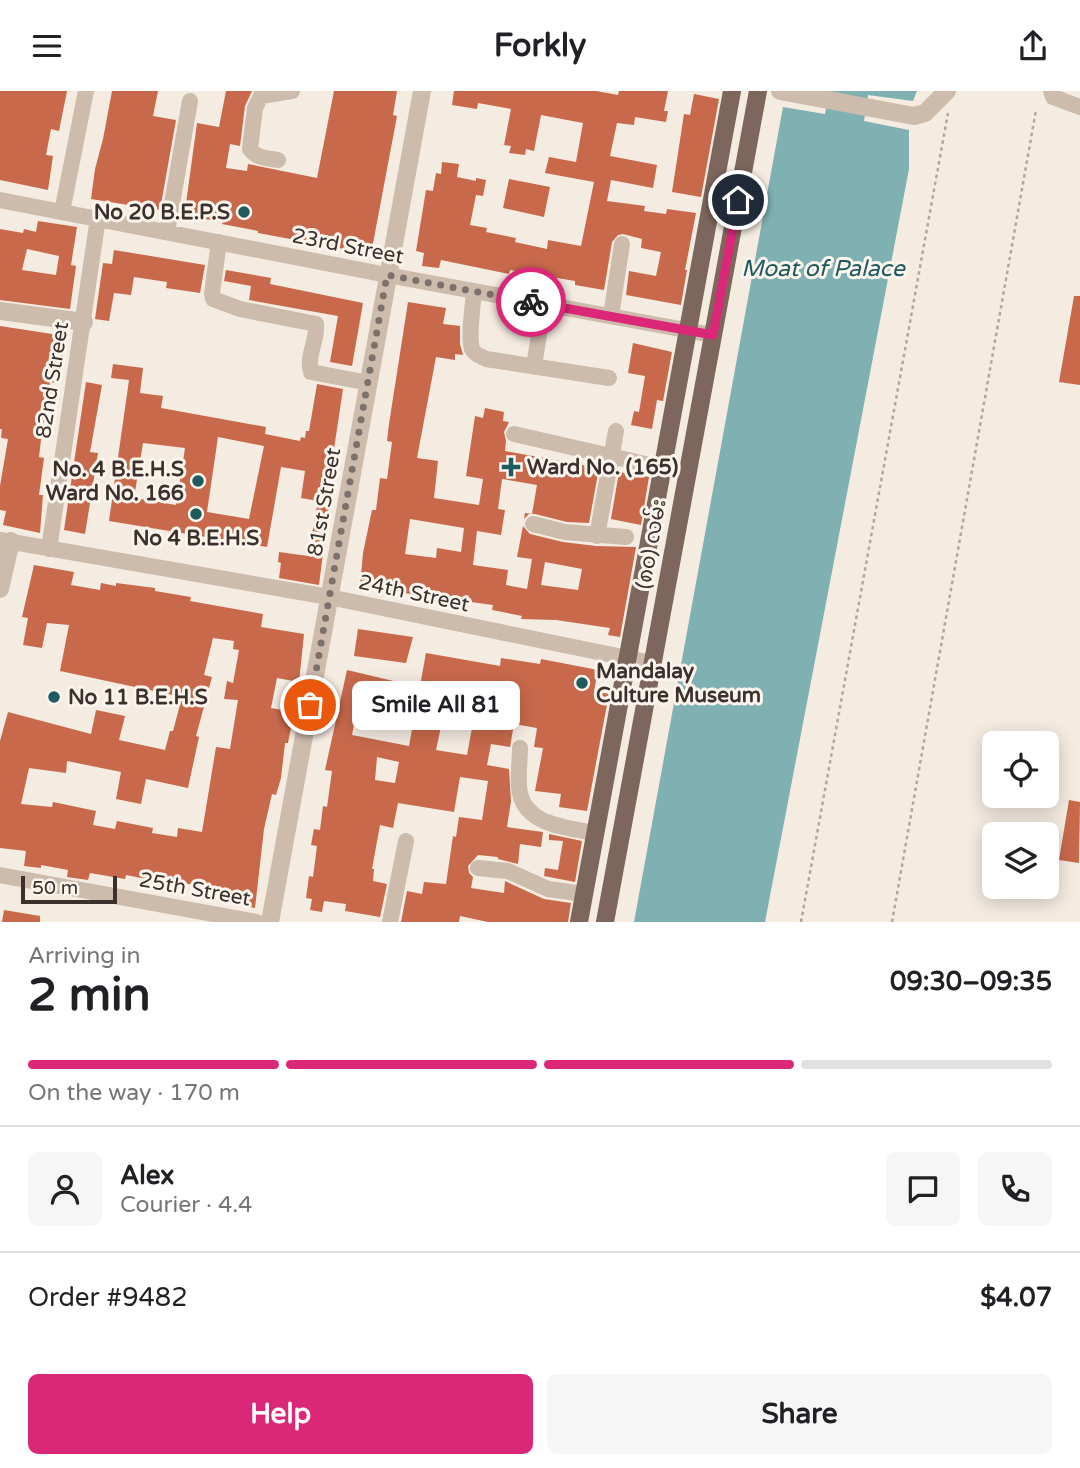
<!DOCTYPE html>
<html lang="en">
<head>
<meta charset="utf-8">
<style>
  body { margin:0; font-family:"Varela Round","Noto Sans Myanmar",sans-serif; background:#f6f6f6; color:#202124; height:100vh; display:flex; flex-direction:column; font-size:26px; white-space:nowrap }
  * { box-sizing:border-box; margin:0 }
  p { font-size:23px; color:#757577 }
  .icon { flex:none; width:38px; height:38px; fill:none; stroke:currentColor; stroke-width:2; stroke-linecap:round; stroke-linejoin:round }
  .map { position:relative; height:831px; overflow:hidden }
  .side { display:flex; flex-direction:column; background:#fff; flex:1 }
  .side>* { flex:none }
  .fabs { position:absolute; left:982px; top:640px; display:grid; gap:14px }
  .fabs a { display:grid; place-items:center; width:77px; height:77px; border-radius:10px; background:#fff; box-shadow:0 4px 18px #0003; font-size:35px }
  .scale { position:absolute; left:21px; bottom:18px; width:96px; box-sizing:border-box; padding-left:7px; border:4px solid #3b302b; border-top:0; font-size:19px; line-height:24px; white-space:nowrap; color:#3b302b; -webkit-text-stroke:5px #fbf5ee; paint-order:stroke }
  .pin { position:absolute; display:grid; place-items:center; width:60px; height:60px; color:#fff; margin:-30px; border:4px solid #fff; border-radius:50%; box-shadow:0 2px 7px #0007 }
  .courier { position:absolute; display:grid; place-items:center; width:70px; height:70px; margin:-35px; border:5px solid #db2777; border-radius:50%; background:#fff; color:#222; box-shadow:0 2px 9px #0007 }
  .bubble { position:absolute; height:49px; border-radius:10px; background:#fff; box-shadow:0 4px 18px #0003; font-size:23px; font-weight:700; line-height:49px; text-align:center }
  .headline em { font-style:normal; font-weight:700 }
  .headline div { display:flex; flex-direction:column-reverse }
  .headline { display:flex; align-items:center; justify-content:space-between; height:119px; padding:0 28px }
  h1 { font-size:46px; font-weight:700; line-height:52px }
  .bar { display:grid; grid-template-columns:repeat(4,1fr); gap:10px 7px; align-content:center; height:84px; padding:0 28px }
  .bar i { height:9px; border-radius:5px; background:#e0e0e0 }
  .bar .current { background:#db2777 }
  .bar p { grid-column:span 4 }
  .line { display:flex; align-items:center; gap:18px; padding:0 28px; border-top:2px solid #e0e0e0 }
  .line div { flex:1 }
  .round { display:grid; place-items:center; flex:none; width:74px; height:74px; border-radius:10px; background:#f6f6f6 }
  .action { display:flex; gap:14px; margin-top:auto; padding:14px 28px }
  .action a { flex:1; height:80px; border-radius:10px; background:#db2777; color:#fff; font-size:28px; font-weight:700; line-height:80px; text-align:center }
  .action a+a { background:#f6f6f6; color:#202124 }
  header { display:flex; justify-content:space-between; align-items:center; height:91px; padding:0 28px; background:#fff; font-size:32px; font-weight:700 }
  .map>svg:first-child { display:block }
  .water { fill:#7fb0b2 }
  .building { fill:#c8694b; fill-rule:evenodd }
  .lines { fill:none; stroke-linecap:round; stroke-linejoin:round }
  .path { stroke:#b9a596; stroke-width:2.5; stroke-dasharray:3.5 3.5; stroke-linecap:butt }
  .minor { stroke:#cdbbac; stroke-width:16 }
  .tertiary { stroke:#cdbbac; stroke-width:18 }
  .primary { stroke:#7d675c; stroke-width:18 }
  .done { stroke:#7c716b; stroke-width:7; stroke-dasharray:0 12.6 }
  .route { stroke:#db2777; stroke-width:9 }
  .poi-dot { fill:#1f5a5e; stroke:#fbf5ee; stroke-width:2.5 }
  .labels { text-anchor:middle; stroke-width:6; stroke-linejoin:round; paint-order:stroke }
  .poi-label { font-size:21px; font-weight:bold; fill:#3b302b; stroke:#fbf5ee; text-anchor:start }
  .street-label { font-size:21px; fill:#3b302b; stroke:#fbf5ee }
  .water-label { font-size:23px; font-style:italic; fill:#1f5a5e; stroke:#fbf5ee }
</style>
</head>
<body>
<header><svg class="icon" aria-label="menu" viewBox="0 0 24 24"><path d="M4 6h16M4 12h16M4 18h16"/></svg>Forkly<svg class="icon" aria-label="share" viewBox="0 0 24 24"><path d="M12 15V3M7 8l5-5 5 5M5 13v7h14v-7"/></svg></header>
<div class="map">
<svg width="1080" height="831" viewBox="0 0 1080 831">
  <rect width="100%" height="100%" fill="#f4ebe1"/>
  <!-- water -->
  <path class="water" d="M829,0H917L913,10L868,4L864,30L909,39V78L765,831H634L783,16L825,23Z"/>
  <!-- building -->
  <path class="building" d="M0,0H67L59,40L51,38L46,64L53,65L48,99L0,89Z
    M112,0H158L153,25L176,29L160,119L91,108L95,78L103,48Z
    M226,0H252L245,15L240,55L230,53L226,77L247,80L248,73L317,87L334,0H397L393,24L397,25L371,163L258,142V140L222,133L223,131L198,127L199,123L185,120L197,32L219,36Z
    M454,0H596L618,4L619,0H668L664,20H668L666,31L635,26L634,34L617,32L610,65L657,74L653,97L611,89L607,110L645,115L644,120L666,123L667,118L696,122L685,179H687L681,214L626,204L629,180L656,185L661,161L641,157L642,148L623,143L618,144L612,151L604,199L575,194V190L510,179L509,183L441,169L439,177L422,175L424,162L416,160L426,99L433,100L436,82L441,83L442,71L459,73L457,86L476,90V87L486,89L483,105L476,104L470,134L487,137L486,141L516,147L515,151L547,158L548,149L581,155L594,91L545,82L549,66L576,71L583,32L541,24L534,60L526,58L525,64L509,62L511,55L504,54L511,18L478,12L477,18L452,14Z
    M694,3L719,8L701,106L672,101L684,23L690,24Z
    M509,88L550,96L544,126L503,117Z
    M38,130L77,136L71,174L76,175L70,218L0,209V138L23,142L24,138L36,141ZM27,158L59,165L56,184L22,179Z
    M114,159L205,174L200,202L166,197L167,191L134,186L131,204L114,202L109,230L95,228L103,172L112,173Z
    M226,179L271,187L270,193L363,212L352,275L330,271L338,225L249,209L251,195L224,190Z
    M1074,205H1080V294L1059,291Z
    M408,211L446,217L443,233L460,235V253L463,264L455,263V269L436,266L417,367L438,370L434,407L479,414L483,388L466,385L475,325L483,327L485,317L504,321L503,330L509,331L504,341L506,350L505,360L599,377L589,432L567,431L535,423H529L524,428L525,422L532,423L537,394L502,388L498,418L505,419L501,444L477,440L473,474L508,479L506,494L527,498L532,468L517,466L523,435L530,443L563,451L596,455L636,456L620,546L608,544L610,537L556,529L521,528L522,525L492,519L493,514L360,496L363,462L372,419H376L380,387L387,388L392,351L387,350L389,333ZM410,428L464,437L461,461L437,457L436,467L405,463ZM545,471L582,478L578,499L541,494Z
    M0,235L65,245L59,292L50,291L46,321L50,322L49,332L43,331L39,366L44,367L39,404H43L40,442L3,434L6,420L0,419V395L8,348L1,347L2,338H0Z
    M633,252L672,261L663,310L657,309L652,338L631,334L634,320L639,321L645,285L628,282Z
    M113,273L143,277L140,302L163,305L161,317L266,336L265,343L300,350L301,346L305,347L306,340H309L317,293L343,298L329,391H332L319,494L279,487L281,472L278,471L279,461L308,465L318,410L301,407L305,380L281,376L267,456L109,430L129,289L111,287ZM218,346L264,355L249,428L207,421ZM143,352L185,357L176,414L134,407Z
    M86,291L102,294L90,361L98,362L85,443L64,439Z
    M619,381L649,386L641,434L611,428Z
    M34,474L74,481L71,494L100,499L101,492L116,495V492L155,497V500L191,506L190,510L263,523L261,536L304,543L299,591L277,587L271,617L294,621L288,652H285L281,687L276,704L272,703L264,738L255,817L234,813L236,804L192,797L193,794L147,784L146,788L126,784L125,788L90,782L88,789L67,786L68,779L41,774V777L24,775L26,760L0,757V650L8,621L91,643L96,619L125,625L119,649L165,659L170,640H173L182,606L60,580L69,534L47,532L42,557L23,554L28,527L22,526ZM213,547L234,550L233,558L239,559L233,592L227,590L224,608L238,609L230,658L216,656L202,741L178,737L177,746L152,742L153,737L117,730L115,738L93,734L96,720L53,711L52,716L21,713L29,677L66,682L67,670L121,681L116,708L141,713L146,688L188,697L199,646L196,645L212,586L204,584Z
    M358,538L413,546L406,572L354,565Z
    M426,562L500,575L501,567L540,573L541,568L598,579L594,600L609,603L587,720L559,716L561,703L535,700L543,657L534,656L537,637L514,633L510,656L491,653L487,674L509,678L511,710L507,736L543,741L541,756L520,753L518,773L498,768V766L478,764L468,775L469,782L473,786L471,797L504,802L505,790L544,808L571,812L568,831H488L460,825L459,831H401L407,800L422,803L424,791L446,793L453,745L456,746L459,726L482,729L488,690L460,686L454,721L398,712L393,737L380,734L372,778H374L373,790L387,793L380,826L345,820L346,813L324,810L322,821L310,819L312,808L306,807L309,785L313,786L317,755L311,754L314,738L320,739L323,715L327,716L332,680L325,679L347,579L402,592L395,621L362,613L359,623H356L352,644L409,655ZM442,631L472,637L467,664L436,659ZM377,666L399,671L395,692L375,689Z
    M1069,709L1080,711L1079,772L1059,769Z
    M549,743L582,750L575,791L544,785L545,777L558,779L563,750L549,749Z
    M4,819L40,825V831H2Z"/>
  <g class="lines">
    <!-- path -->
    <path class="path" d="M801,831L948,22
      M892,831L1036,19"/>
    <!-- minor -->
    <path class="minor" d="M1051,0L1053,6L1080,16
      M278,69C268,67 257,68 250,58L255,17L261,5L292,0
      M0,109L387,184L713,244
      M62,121L86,0
      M167,141L190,10
      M219,151L212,202L213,208L240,218L316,233C318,249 306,265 311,281L369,292
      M474,200C473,215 468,245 472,258C475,264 481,265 486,268L609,287
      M611,225L622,153
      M534,275L544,213
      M514,343L663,377
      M533,433L565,441L626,446
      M597,445L616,340
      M0,449L329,506L652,572
      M49,458L98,127
      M520,657C520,669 518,682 519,695C521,734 565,736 595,742
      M478,777L508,780L548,798L584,803
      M0,784L257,831
      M390,831L406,750"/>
    <!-- tertiary -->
    <path class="tertiary" d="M780,0L914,25L925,22L947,0
      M0,220L84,231
      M0,498L11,450
      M270,831L422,0"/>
    <!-- primary -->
    <path class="primary" d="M579,831L732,0
      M605,831L758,0"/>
  </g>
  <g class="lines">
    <!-- done -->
    <path class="done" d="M310,614L387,184L531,211"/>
    <!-- route -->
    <path class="route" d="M531,211L713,244L738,109"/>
  </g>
  <!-- markers -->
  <g class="poi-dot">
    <circle cx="244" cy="121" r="7"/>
    <path d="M507.5 365.5h7v7h7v7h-7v7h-7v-7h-7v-7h7z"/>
    <circle cx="198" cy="390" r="7"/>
    <circle cx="196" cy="423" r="7"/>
    <circle cx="582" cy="592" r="7"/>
    <circle cx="54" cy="606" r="7"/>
  </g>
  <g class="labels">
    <!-- poi labels -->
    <g class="poi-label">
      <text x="230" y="128" text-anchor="end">No 20 B.E.P.S</text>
      <text x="527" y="383">Ward No. (165)</text>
      <text x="184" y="385" text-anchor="end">No. 4 B.E.H.S<tspan x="184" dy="24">Ward No. 166</tspan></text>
      <text x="196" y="454" text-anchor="middle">No 4 B.E.H.S</text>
      <text x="596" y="587">Mandalay<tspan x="596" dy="24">Culture Museum</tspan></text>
      <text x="68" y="613">No 11 B.E.H.S</text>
    </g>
    <!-- street labels -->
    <g class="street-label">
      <text transform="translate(348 155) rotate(11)" y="7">23rd Street</text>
      <text transform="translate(52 289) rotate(-81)" y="7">82nd Street</text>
      <text transform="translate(324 411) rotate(-80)" y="7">81st Street</text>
      <text transform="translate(651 453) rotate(-80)" y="7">(၈၀) လမ်း</text>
      <text transform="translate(414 502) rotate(12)" y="7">24th Street</text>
      <text transform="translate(195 798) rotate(10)" y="7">25th Street</text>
    </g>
    <!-- water labels -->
    <g class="water-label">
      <text x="823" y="185">Moat of Palace</text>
    </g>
  </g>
</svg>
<div class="fabs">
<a><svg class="icon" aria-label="locate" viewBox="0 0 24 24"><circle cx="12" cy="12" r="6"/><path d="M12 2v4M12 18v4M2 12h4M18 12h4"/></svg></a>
<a><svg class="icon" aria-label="layers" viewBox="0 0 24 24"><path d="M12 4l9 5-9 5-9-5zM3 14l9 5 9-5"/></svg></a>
</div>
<div class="scale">50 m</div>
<div class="pin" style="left:310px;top:614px;background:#ea580c"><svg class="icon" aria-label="bag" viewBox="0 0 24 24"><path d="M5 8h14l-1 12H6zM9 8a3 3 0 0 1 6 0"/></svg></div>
<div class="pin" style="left:738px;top:109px;background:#1f2937"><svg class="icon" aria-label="home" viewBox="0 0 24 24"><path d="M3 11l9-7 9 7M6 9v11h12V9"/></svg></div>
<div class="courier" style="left:531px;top:211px"><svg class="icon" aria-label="bike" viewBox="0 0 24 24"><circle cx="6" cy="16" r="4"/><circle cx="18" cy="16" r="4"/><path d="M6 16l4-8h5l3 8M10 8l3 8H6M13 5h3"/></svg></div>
<div class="bubble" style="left:352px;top:590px;width:168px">Smile All 81</div>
</div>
<section class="side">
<div class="headline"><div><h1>2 min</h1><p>Arriving in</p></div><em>09:30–09:35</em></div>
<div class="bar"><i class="current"></i><i class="current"></i><i class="current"></i><i></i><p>On the way · 170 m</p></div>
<div class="line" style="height:126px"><a class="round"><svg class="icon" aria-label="person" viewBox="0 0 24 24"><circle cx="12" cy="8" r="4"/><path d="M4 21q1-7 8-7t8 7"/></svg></a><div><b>Alex</b><p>Courier · 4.4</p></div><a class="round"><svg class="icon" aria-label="chat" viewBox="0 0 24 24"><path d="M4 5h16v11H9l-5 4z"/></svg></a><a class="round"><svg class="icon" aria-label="phone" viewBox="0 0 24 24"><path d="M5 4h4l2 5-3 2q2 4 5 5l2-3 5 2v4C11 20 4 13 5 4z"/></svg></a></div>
<div class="line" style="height:91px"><div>Order #9482</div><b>$4.07</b></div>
<div class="action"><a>Help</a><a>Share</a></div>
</section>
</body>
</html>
